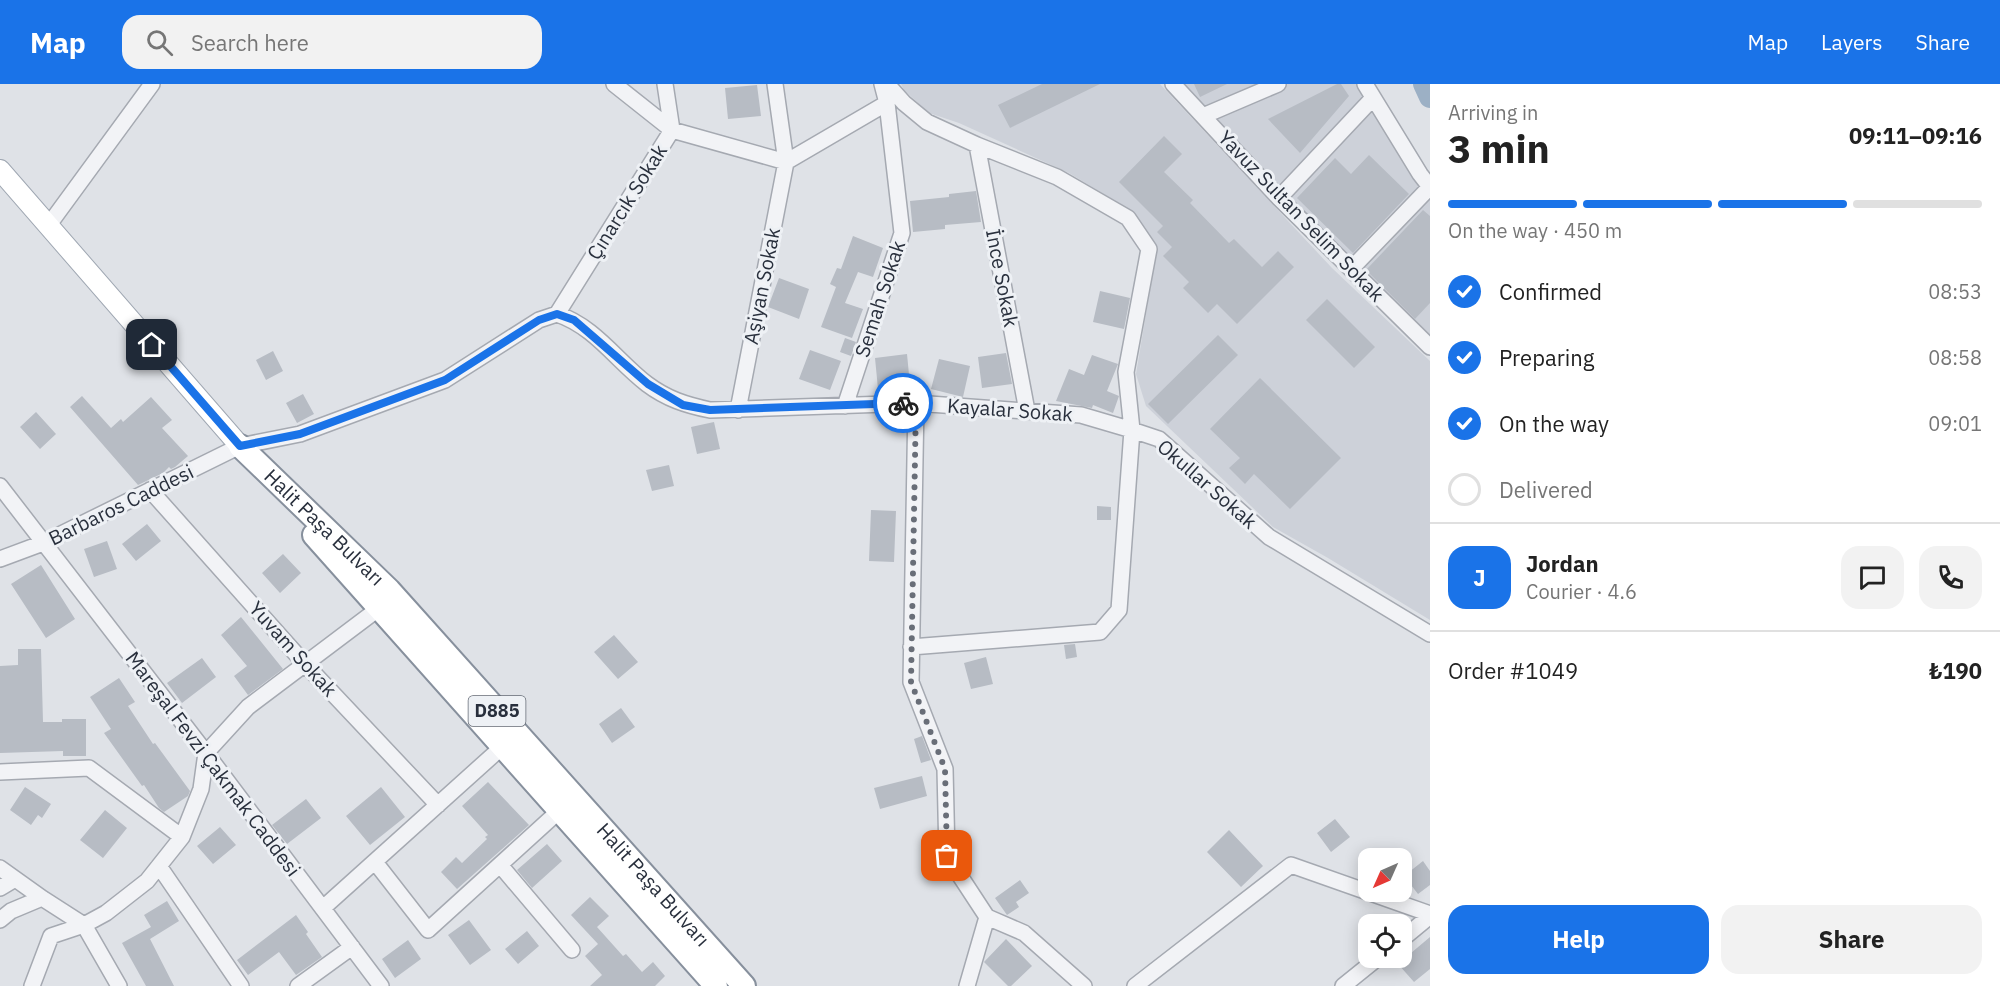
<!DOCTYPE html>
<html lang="en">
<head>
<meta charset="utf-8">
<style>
  body { margin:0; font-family:"IBM Plex Sans",sans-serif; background:#f2f2f2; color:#222; height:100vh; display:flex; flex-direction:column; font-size:22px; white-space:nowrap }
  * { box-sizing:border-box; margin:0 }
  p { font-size:20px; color:#767676 }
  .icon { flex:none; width:33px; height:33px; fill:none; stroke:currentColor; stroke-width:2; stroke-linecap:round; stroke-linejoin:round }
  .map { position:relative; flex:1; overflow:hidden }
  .sheet { display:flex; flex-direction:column; background:#fff; width:570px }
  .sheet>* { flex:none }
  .needle { width:39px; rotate:225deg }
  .tools { position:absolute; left:1358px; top:764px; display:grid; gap:12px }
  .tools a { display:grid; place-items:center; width:54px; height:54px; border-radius:12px; background:#fff; box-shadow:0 3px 15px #0003; font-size:30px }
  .pin { position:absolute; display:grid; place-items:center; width:51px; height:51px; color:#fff; margin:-26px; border-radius:12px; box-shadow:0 3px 9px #0006 }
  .courier { position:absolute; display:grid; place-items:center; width:60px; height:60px; margin:-30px; border:4px solid #1a73e8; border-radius:50%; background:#fff; color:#222; box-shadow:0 2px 8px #0007 }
  .headline em { font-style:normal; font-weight:700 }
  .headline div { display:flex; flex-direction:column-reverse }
  .headline { display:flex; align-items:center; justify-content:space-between; height:102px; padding:0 18px }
  h1 { font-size:39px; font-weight:700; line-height:45px }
  .bar { display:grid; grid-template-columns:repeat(4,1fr); gap:9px 6px; align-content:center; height:72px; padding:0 18px }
  .bar i { height:8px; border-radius:4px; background:#e0e0e0 }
  .bar .selected { background:#1a73e8 }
  .bar p { grid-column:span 4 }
  .line { display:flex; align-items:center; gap:15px; padding:0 18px; border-top:2px solid #e0e0e0 }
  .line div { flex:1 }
  .round { display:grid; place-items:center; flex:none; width:63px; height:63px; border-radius:18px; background:#f2f2f2 }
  ol { padding:0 18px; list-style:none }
  li { display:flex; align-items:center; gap:18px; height:66px }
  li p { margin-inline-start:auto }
  li .icon { padding:6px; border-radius:50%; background:#1a73e8; color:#fff; stroke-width:4 }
  li:last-child { color:#767676 }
  li i { width:33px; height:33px; border:3px solid #e0e0e0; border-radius:50% }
  .button { display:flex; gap:12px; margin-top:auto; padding:12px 18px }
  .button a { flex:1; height:69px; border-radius:18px; background:#1a73e8; color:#fff; font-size:24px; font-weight:700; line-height:69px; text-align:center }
  .button a+a { background:#f2f2f2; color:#222 }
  header { display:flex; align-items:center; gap:36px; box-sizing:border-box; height:84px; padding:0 30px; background:#1a73e8; color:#fff }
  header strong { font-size:28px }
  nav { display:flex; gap:33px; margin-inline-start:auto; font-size:21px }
  .search { width:420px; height:54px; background:#f2f2f2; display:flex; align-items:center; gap:15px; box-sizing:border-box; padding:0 21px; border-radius:18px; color:#767676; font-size:22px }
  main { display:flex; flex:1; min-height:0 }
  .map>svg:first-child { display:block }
  .built { fill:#cdd1d9 }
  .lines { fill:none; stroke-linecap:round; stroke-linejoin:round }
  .river { stroke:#9cb0c5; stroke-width:22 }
  .building { fill:#b7bcc4 }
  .minor-casing { stroke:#a5a9b1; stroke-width:18 }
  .major-casing { stroke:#9fa7b2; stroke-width:22 }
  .highway-casing { stroke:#87909d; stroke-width:26 }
  .minor { stroke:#f2f3f6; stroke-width:15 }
  .major { stroke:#fff; stroke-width:20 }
  .highway { stroke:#fff; stroke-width:22 }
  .done { stroke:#696e78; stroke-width:6; stroke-dasharray:0 10.8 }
  .route { stroke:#1a73e8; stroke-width:8 }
  .labels { text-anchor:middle; stroke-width:6; stroke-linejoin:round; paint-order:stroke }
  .shield { fill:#eef1f5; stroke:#646a74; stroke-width:1.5 }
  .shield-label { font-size:18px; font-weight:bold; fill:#29303d }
  .street-label { font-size:20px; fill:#29303d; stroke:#eef1f5 }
</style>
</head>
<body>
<header>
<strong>Map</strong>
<div class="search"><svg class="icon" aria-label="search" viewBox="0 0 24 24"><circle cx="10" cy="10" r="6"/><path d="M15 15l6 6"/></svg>Search here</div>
<nav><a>Map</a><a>Layers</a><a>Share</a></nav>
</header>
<main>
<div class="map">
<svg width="1430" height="902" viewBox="0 0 1430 902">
  <rect width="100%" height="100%" fill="#dfe2e7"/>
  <!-- built -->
  <path class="built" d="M901,0H1160L1332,184L1430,277V536L1328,474L1273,443L1146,322L1136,290L1157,164L1132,127L1069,89L959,39L929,29L904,6Z
    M1173,0H1365L1430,103V263Z"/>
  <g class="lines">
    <!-- river -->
    <path class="river" d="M1424,0L1430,13"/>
  </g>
  <!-- building -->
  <path class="building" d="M1042,0H1100L1010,44L998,21Z
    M1194,0H1227L1200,13Z
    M1337,0H1341L1349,12L1300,69L1268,35Z
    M757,1L761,32L728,35L725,4Z
    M1164,52L1182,70L1164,88L1193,116L1190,119L1229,159L1234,155L1262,183L1278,167L1294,183L1237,240L1217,220L1208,229L1183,204L1189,198L1163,172L1172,163L1157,148L1163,142L1119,98Z
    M1369,71L1409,110L1353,169L1297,114L1335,74L1351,90Z
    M976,107L981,138L945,141V145L913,148L910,117L949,113V110Z
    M1423,126L1430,132V219L1415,235L1366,186Z
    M853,152L883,164L873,193L858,188L845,219L863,225L852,254L821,243L836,203L830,200L837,184L841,185Z
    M779,194L809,205L799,235L768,223Z
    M1100,207L1130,214L1124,245L1093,238Z
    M1327,215L1375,263L1354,284L1306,236Z
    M1218,251L1238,271L1168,340L1148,320Z
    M845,254L856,258L851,272L840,268Z
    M810,266L841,277L830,306L799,295Z
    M273,267L283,287L266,296L256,276Z
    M1006,269L1012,300L982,304L978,273Z
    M907,270L910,301L878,305L875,274Z
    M1092,271L1118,280L1107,307L1119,312L1113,329L1093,321L1092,324L1056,317L1069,285L1084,291Z
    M939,275L970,282L963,313L931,305Z
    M1260,294L1341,374L1290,425L1254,390L1245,400L1229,384L1240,374L1210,345Z
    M303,310L314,330L297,339L286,319Z
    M82,312L111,344L121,335L123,338L151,313L172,336L162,344L188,372L175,383L171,385L169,383L163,389L138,401L70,323Z
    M36,328L56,350L40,365L20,343Z
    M714,338L720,365L697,370L691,343Z
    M669,381L674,402L652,407L646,386Z
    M1097,422L1111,423V436H1097Z
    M871,426L896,427L894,478L869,477Z
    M147,440L161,457L136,477L122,460Z
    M107,457L117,485L94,493L84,465Z
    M283,470L301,489L280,509L262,489Z
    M41,481L75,535L46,554L11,500Z
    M241,533L283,585L248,611L234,592L247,582L221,551Z
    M614,551L638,578L618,595L594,568Z
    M1075,560L1077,573L1066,575L1064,561Z
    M18,565H41L43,638H62V635H86V672H63V667L0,669V582L18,581Z
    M986,573L993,600L971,605L964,579Z
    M202,574L216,593L182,619L167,599Z
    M119,594L135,618L128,622L153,660L155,659L190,707L188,712L164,728L159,724L144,701L142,702L104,649L111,645L90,613Z
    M621,624L635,643L612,659L599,640Z
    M922,652L931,676L921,679L914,655Z
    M922,692L927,712L880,725L874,704Z
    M488,698L529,741L457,805L441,788L456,773L462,779L487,755L485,753L488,751L462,722Z
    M25,703L51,720L42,734L38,731L31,741L10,726Z
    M381,703L405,733L370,761L346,732Z
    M306,715L321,734L287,760L272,741Z
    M105,726L127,744L103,774L80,756Z
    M1335,735L1350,753L1331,768L1317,749Z
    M220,743L236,761L213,780L197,762Z
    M1229,746L1263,782L1241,803L1207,768Z
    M547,760L562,777L532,804L517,786Z
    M1423,777L1430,787V801L1418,810L1404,792Z
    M1020,796L1029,809L1016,818L1019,823L1007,831L995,814Z
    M590,813L609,832L597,843L623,872L626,870L642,888L653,878L665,892L655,902H590L602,891L585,872L598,860L571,831Z
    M167,817L179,837L150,855L174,902H146L122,859L151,843L144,831Z
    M296,831L308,848L306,850L322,873L296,891L279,868L248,891L237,876Z
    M469,836L491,866L470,881L448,851Z
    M527,847L539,862L518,880L505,865Z
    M1430,853V885L1414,898L1398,880Z
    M1006,855L1032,882L1011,902H1008L984,878Z
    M408,856L421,875L395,894L382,875Z"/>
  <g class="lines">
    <!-- minor casing -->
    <g class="minor-casing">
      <path id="minor" d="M614,0L672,46L786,78L887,19
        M887,0L904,19L927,38L977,61L1057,93L1128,134L1149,165L1126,288L1132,346L1119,526L1100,548L911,563
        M1173,0L1279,114L1430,263
        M1203,32L1278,0
        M977,61L1027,327
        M1279,114L1373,14
        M48,142L152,0
        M1351,185L1430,103L1420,90L1365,0
        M557,230C594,242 617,277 647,300C667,315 686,321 710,326L916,319L1081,331L1132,346L1159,355L1269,453L1430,550
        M557,230L672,46L665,0
        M916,319L911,598L945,685L947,772L987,833L967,902
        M845,322L902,149L887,19L882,0
        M738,326L786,78L775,0
        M0,402L206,669L381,902
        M150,406L305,580L438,721
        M0,475L43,459L240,362L300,350L445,296L539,236L557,230
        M0,688L89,684L182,753
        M375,778L428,846L559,727
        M500,781L572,866
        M159,782L241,902
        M0,784L42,814L84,841L119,902
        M0,804L15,795
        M323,824L502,663
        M987,833L1024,849L1084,902
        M0,836L11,827L42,814
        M1401,856L1430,832
        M32,902L51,852L84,841L106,829L147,797L182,753L201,705L206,669L248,623L378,525
        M298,902L352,863
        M1135,902L1291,781L1430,830
        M1343,902L1379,873"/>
    </g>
    <!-- major casing -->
    <g class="major-casing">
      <path id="major" d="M0,86L240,362"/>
    </g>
    <!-- highway casing -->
    <g class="highway-casing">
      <g id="highway">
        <path id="s1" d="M240,362L389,506L744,902"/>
        <path d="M314,451L716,902"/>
      </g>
    </g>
    <!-- minor -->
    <use href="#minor" class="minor"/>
    <!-- major -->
    <use href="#major" class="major"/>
    <!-- highway -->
    <use href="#highway" class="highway"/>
  </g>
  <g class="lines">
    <!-- done -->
    <path class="done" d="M903,319H916L911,598L945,685L947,772"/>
    <!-- route -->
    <path class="route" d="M152,261L240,362L300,350L445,296L539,236L557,230L574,236L648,300L683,321L710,326L903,319"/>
  </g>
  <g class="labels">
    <!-- shield labels -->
    <rect class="shield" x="468.5" y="612" width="57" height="30" rx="4.5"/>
    <g class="shield-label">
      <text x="497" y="633">D885</text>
    </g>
    <!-- street labels -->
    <g class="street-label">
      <text transform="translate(627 118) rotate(-58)" y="7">Çınarcık Sokak</text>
      <text transform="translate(1301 132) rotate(46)" y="7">Yavuz Sultan Selim Sokak</text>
      <text transform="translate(1002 194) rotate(79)" y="7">İnce Sokak</text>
      <text transform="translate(762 202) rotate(-79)" y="7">Aşiyan Sokak</text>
      <text transform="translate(880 215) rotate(-72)" y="7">Semah Sokak</text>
      <text transform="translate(1010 326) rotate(4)" y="7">Kayalar Sokak</text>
      <text transform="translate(1207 400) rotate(41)" y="7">Okullar Sokak</text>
      <text transform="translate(121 421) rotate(-26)" y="7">Barbaros Caddesi</text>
      <text dy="7" stroke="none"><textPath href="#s1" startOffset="117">Halit Paşa Bulvarı</textPath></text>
      <text transform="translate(293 565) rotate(48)" y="7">Yuvam Sokak</text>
      <text transform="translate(213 680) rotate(53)" y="7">Mareşal Fevzi Çakmak Caddesi</text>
      <text dy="7" stroke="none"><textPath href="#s1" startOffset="603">Halit Paşa Bulvarı</textPath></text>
    </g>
  </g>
</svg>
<div class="tools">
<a><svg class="needle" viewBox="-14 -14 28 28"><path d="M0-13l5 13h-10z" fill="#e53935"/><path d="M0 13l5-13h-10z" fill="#767676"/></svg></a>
<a><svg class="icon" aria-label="locate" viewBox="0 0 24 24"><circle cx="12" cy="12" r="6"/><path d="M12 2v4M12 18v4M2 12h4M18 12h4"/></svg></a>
</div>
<div class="pin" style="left:947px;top:772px;background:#ea580c"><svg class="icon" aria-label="bag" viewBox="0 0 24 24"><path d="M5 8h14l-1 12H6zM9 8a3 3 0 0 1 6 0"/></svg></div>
<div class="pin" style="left:152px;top:261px;background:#1f2937"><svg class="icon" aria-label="home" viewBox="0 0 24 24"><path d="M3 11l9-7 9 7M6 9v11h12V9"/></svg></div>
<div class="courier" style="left:903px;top:319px"><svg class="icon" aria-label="bike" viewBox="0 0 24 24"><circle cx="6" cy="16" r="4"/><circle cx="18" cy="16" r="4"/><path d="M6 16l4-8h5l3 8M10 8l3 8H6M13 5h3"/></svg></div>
</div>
<section class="sheet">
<div class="headline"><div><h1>3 min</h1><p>Arriving in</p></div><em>09:11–09:16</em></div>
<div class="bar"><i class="selected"></i><i class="selected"></i><i class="selected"></i><i></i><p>On the way · 450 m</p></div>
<ol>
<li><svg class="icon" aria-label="check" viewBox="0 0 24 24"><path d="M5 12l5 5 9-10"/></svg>Confirmed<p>08:53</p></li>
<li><svg class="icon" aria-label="check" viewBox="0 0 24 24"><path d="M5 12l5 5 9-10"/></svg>Preparing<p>08:58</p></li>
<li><svg class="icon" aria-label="check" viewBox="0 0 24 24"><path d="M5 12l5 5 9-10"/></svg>On the way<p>09:01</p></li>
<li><i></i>Delivered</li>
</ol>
<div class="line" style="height:108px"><b class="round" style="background:#1a73e8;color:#fff">J</b><div><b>Jordan</b><p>Courier · 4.6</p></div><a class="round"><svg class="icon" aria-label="chat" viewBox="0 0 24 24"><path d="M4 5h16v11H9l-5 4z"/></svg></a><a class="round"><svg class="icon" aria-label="phone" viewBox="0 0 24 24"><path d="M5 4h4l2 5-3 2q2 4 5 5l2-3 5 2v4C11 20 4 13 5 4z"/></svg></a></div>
<div class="line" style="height:78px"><div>Order #1049</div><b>₺190</b></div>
<div class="button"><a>Help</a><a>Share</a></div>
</section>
</main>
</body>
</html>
